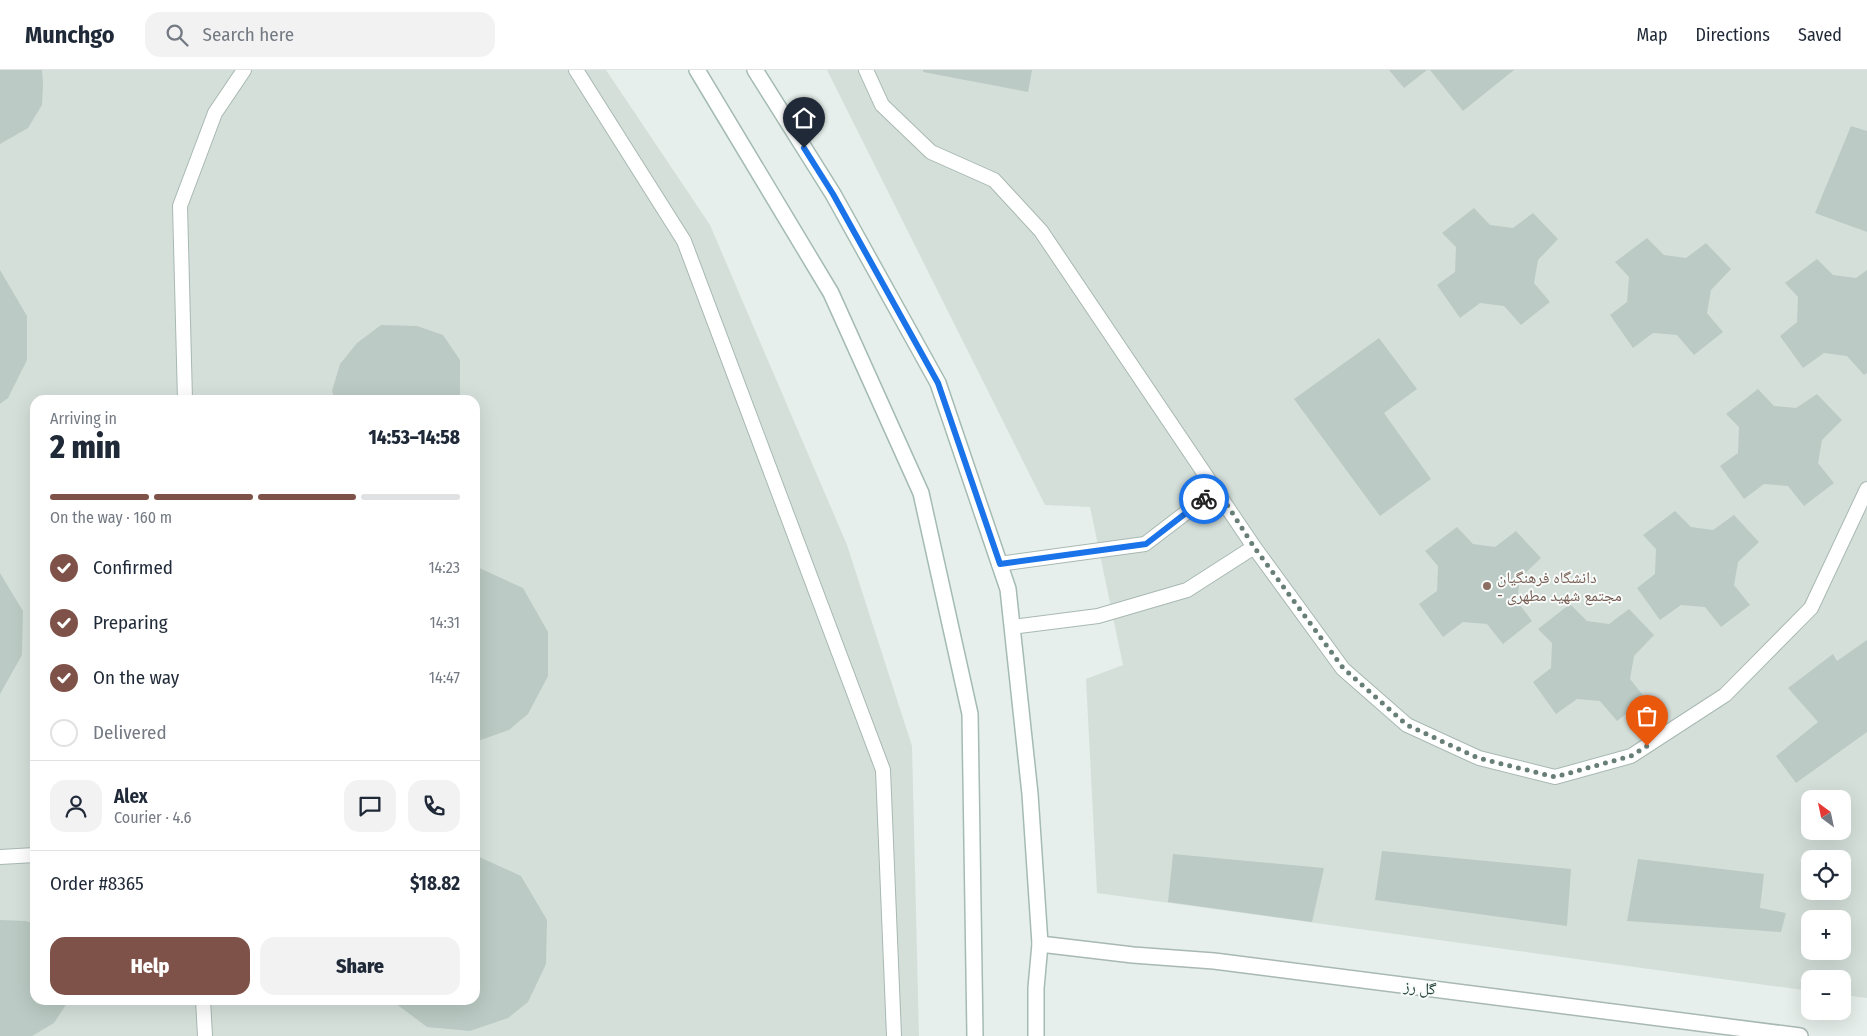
<!DOCTYPE html>
<html lang="en">
<head>
<meta charset="utf-8">
<style>
  body { margin:0; font-family:"Fira Sans Condensed","Noto Naskh Arabic",sans-serif; background:#f2f2f3; color:#1f2937; height:100vh; display:flex; flex-direction:column; font-size:19px; white-space:nowrap }
  * { box-sizing:border-box; margin:0 }
  p { font-size:16px; color:#747a83 }
  .icon { flex:none; width:28px; height:28px; fill:none; stroke:currentColor; stroke-width:2; stroke-linecap:round; stroke-linejoin:round }
  .map { position:relative; flex:1; overflow:hidden }
  .side { position:absolute; left:30px; top:325px; width:450px; height:610px; display:flex; flex-direction:column; background:#fff; border-radius:15px; box-shadow:0 5px 20px #0002 }
  .side>* { flex:none }
  .needle { width:32px; rotate:327deg }
  .buttons { position:absolute; left:1801px; top:720px; display:grid; gap:10px }
  .buttons a { display:grid; place-items:center; width:50px; height:50px; border-radius:10px; background:#fff; box-shadow:0 5px 20px #0002; font-size:25px }
  .pin { position:absolute; display:grid; place-items:center; width:42px; height:42px; color:#fff; margin:-51px -21px; border-radius:50% 50% 50% 0; rotate:-45deg; box-shadow:0 0 5px #0007 }
  .pin .icon { rotate:45deg }
  .courier { position:absolute; display:grid; place-items:center; width:50px; height:50px; margin:-25px; border:4px solid #1a73e8; border-radius:50%; background:#fff; color:#222; box-shadow:0 1px 6px #0007 }
  .summary em { font-style:normal; font-weight:800 }
  .summary div { display:flex; flex-direction:column-reverse }
  .summary { display:flex; align-items:center; justify-content:space-between; height:85px; padding:0 20px }
  h1 { font-size:32px; font-weight:800; line-height:38px }
  .bar { display:grid; grid-template-columns:repeat(4,1fr); gap:8px 5px; align-content:center; height:60px; padding:0 20px }
  .bar i { height:6px; border-radius:4px; background:#e0e1e3 }
  .bar .current { background:#7f5249 }
  .bar p { grid-column:span 4 }
  .line { display:flex; align-items:center; gap:12px; padding:0 20px; border-top:1px solid #e0e1e3 }
  .line div { flex:1 }
  .round { display:grid; place-items:center; flex:none; width:52px; height:52px; border-radius:15px; background:#f2f2f3 }
  ol { padding:0 20px; list-style:none }
  li { display:flex; align-items:center; gap:15px; height:55px }
  li p { margin-inline-start:auto }
  li .icon { padding:5px; border-radius:50%; background:#7f5249; color:#fff; stroke-width:4 }
  li:last-child { color:#747a83 }
  li i { width:28px; height:28px; border:2px solid #e0e1e3; border-radius:50% }
  .action { display:flex; gap:10px; margin-top:auto; padding:10px 20px }
  .action a { flex:1; height:58px; border-radius:15px; background:#7f5249; color:#fff; font-size:20px; font-weight:800; line-height:58px; text-align:center }
  .action a+a { background:#f2f2f3; color:#1f2937 }
  header { display:flex; align-items:center; gap:30px; box-sizing:border-box; height:70px; padding:0 25px; background:#fff; border-bottom:1px solid #e0e1e3 }
  header strong { font-size:24px }
  nav { display:flex; gap:28px; margin-inline-start:auto; font-size:18px }
  .search { width:350px; height:45px; background:#f2f2f3; display:flex; align-items:center; gap:12px; box-sizing:border-box; padding:0 18px; border-radius:15px; color:#747a83; font-size:19px }
  .map>svg:first-child { display:block }
  .built { fill:#d4dfda; fill-rule:evenodd }
  .building { fill:#bbcac4 }
  .lines { fill:none; stroke-linecap:round; stroke-linejoin:round }
  .service-casing { stroke:#a8b8b2; stroke-width:16 }
  .tertiary-casing { stroke:#a8b8b2; stroke-width:18 }
  .secondary-casing { stroke:#a4bbb3; stroke-width:18 }
  .service { stroke:#fff; stroke-width:14 }
  .tertiary { stroke:#fff; stroke-width:15 }
  .secondary { stroke:#fff; stroke-width:15 }
  .done { stroke:#687f78; stroke-width:5; stroke-dasharray:0 9 }
  .route { stroke:#1a73e8; stroke-width:6 }
  .education-dot { fill:#8d6e63; stroke:#f7fbf9; stroke-width:2 }
  .labels { text-anchor:middle; stroke-width:4; stroke-linejoin:round; paint-order:stroke }
  .education-label { font-size:16px; fill:#785e54; stroke:#f7fbf9; text-anchor:start }
  .street-label { font-size:16px; fill:#24423a; stroke:#f7fbf9 }
</style>
</head>
<body>
<header>
<strong>Munchgo</strong>
<div class="search"><svg class="icon" aria-label="search" viewBox="0 0 24 24"><circle cx="10" cy="10" r="6"/><path d="M15 15l6 6"/></svg>Search here</div>
<nav><a>Map</a><a>Directions</a><a>Saved</a></nav>
</header>
<div class="map">
<svg width="1867" height="966" viewBox="0 0 1867 966">
  <rect width="100%" height="100%" fill="#e6efeb"/>
  <!-- built -->
  <path class="built" d="M0,0H606L710,155L847,475L912,676L919,966H0ZM35,330H475V930H35Z
    M827,0H1867V928L1843,925L1842,909H1810V921L1097,823L1086,609L1123,595L1090,437L1045,435ZM1810,729H1842V761H1810ZM1810,789H1842V821H1810ZM1810,849H1842V881H1810Z"/>
  <!-- building -->
  <path class="building" d="M0,0H42L43,14L42,35L28,58L0,74Z
    M923,0H1032L1028,22L923,2Z
    M1389,0H1427L1404,18Z
    M1430,0H1514L1463,41Z
    M1851,56L1867,61V162L1815,143Z
    M1474,138L1490,155L1513,158L1533,143L1558,169L1538,190L1534,213L1550,232L1521,255L1504,236L1480,233L1460,248L1437,215L1455,202L1456,177L1442,163Z
    M1647,168L1664,185L1686,188L1706,173L1731,199L1711,220L1707,243L1723,262L1694,285L1677,265L1653,263L1633,278L1610,245L1627,232L1629,207L1615,192Z
    M1817,189L1833,205L1856,208L1867,200V303L1864,305L1847,286L1824,283L1803,298L1780,266L1797,252L1798,227L1785,213Z
    M0,200L27,246V290L8,328L0,334Z
    M381,255L417,256L443,265L460,290V330H335L332,321L340,294L357,273Z
    M1379,268L1417,319L1384,343L1431,409L1380,446L1294,329Z
    M1758,319L1774,336L1796,338L1817,324L1842,350L1822,370L1818,393L1834,413L1804,436L1788,416L1764,414L1744,429L1720,396L1738,383L1739,357L1726,344Z
    M1675,441L1691,457L1713,460L1734,445L1759,472L1738,492L1734,515L1750,535L1721,557L1705,537L1681,535L1660,550L1637,518L1655,504L1656,479L1643,465Z
    M1457,457L1473,474L1495,477L1516,461L1541,488L1520,508L1517,531L1532,551L1503,574L1487,554L1463,552L1443,567L1419,534L1437,521L1438,496L1425,481Z
    M475,496L523,518L548,562V606L528,644L509,660L475,672Z
    M0,503L23,541L22,585L0,624Z
    M1570,534L1587,551L1609,554L1629,539L1654,565L1634,586L1630,609L1646,629L1617,651L1600,631L1577,629L1556,644L1533,612L1551,598L1552,573L1538,559Z
    M1867,570V662L1796,713L1776,686L1818,652L1788,618L1833,584L1837,591Z
    M1382,781L1571,799L1567,856L1375,830Z
    M1173,784L1324,798L1312,852L1168,832Z
    M475,785L521,806L547,850L546,894L528,932L508,948L470,961L427,957L391,930H475Z
    M1638,789L1764,804L1760,838L1786,843L1781,862L1627,851Z
    M0,850L26,851L35,854V930H69L54,953L32,966H0Z"/>
  <g class="lines">
    <!-- service casing -->
    <g class="service-casing">
      <path id="service" d="M576,0L684,171L883,700L894,966
        M866,0L882,35L931,82L994,110L1041,161L1254,477L1343,599L1407,655L1479,688L1555,707L1631,686L1725,625L1811,538L1867,419
        M185,330L180,136L215,43L244,0
        M999,494L1145,474L1217,419
        M1012,557L1098,546L1187,520L1254,477
        M0,787L35,785
        M203,930L205,966"/>
    </g>
    <!-- tertiary casing -->
    <g class="tertiary-casing">
      <path id="tertiary" d="M1040,874L1133,885L1214,891L1800,966"/>
    </g>
    <!-- secondary casing -->
    <g class="secondary-casing">
      <path id="secondary" d="M697,0L831,223L921,423L970,644L975,966
        M755,0L833,124L938,313L1008,519L1030,724L1040,874L1036,918V966"/>
    </g>
    <!-- service -->
    <use href="#service" class="service"/>
    <!-- tertiary -->
    <use href="#tertiary" class="tertiary"/>
    <!-- secondary -->
    <use href="#secondary" class="secondary"/>
  </g>
  <g class="lines">
    <!-- done -->
    <path class="done" d="M1204,429L1217,419L1254,477L1343,598L1407,655L1478,688L1555,707L1631,686L1647,676"/>
    <!-- route -->
    <path class="route" d="M804,78L833,124L938,313L1000,494L1146,474L1204,429"/>
  </g>
  <!-- markers -->
  <circle class="education-dot" cx="1487" cy="516" r="5"/>
  <g class="labels">
    <!-- education labels -->
    <g class="education-label">
      <text x="1497" y="513">دانشگاه فرهنگیان<tspan x="1497" dy="18">- مجتمع شهید مطهری</tspan></text>
    </g>
    <!-- street labels -->
    <g class="street-label">
      <text transform="translate(1420 917) rotate(7)" y="6">گل رز</text>
    </g>
  </g>
</svg>
<div class="buttons">
<a><svg class="needle" viewBox="-14 -14 28 28"><path d="M0-13l5 13h-10z" fill="#e53935"/><path d="M0 13l5-13h-10z" fill="#747a83"/></svg></a>
<a><svg class="icon" aria-label="locate" viewBox="0 0 24 24"><circle cx="12" cy="12" r="6"/><path d="M12 2v4M12 18v4M2 12h4M18 12h4"/></svg></a>
<a>+</a>
<a>−</a>
</div>
<div class="pin" style="left:1647px;top:676px;background:#ea580c"><svg class="icon" aria-label="bag" viewBox="0 0 24 24"><path d="M5 8h14l-1 12H6zM9 8a3 3 0 0 1 6 0"/></svg></div>
<div class="pin" style="left:804px;top:78px;background:#1f2937"><svg class="icon" aria-label="home" viewBox="0 0 24 24"><path d="M3 11l9-7 9 7M6 9v11h12V9"/></svg></div>
<div class="courier" style="left:1204px;top:429px"><svg class="icon" aria-label="bike" viewBox="0 0 24 24"><circle cx="6" cy="16" r="4"/><circle cx="18" cy="16" r="4"/><path d="M6 16l4-8h5l3 8M10 8l3 8H6M13 5h3"/></svg></div>
<section class="side">
<div class="summary"><div><h1>2 min</h1><p>Arriving in</p></div><em>14:53–14:58</em></div>
<div class="bar"><i class="current"></i><i class="current"></i><i class="current"></i><i></i><p>On the way · 160 m</p></div>
<ol>
<li><svg class="icon" aria-label="check" viewBox="0 0 24 24"><path d="M5 12l5 5 9-10"/></svg>Confirmed<p>14:23</p></li>
<li><svg class="icon" aria-label="check" viewBox="0 0 24 24"><path d="M5 12l5 5 9-10"/></svg>Preparing<p>14:31</p></li>
<li><svg class="icon" aria-label="check" viewBox="0 0 24 24"><path d="M5 12l5 5 9-10"/></svg>On the way<p>14:47</p></li>
<li><i></i>Delivered</li>
</ol>
<div class="line" style="height:90px"><a class="round"><svg class="icon" aria-label="person" viewBox="0 0 24 24"><circle cx="12" cy="8" r="4"/><path d="M4 21q1-7 8-7t8 7"/></svg></a><div><b>Alex</b><p>Courier · 4.6</p></div><a class="round"><svg class="icon" aria-label="chat" viewBox="0 0 24 24"><path d="M4 5h16v11H9l-5 4z"/></svg></a><a class="round"><svg class="icon" aria-label="phone" viewBox="0 0 24 24"><path d="M5 4h4l2 5-3 2q2 4 5 5l2-3 5 2v4C11 20 4 13 5 4z"/></svg></a></div>
<div class="line" style="height:65px"><div>Order #8365</div><b>$18.82</b></div>
<div class="action"><a>Help</a><a>Share</a></div>
</section>
</div>
</body>
</html>
